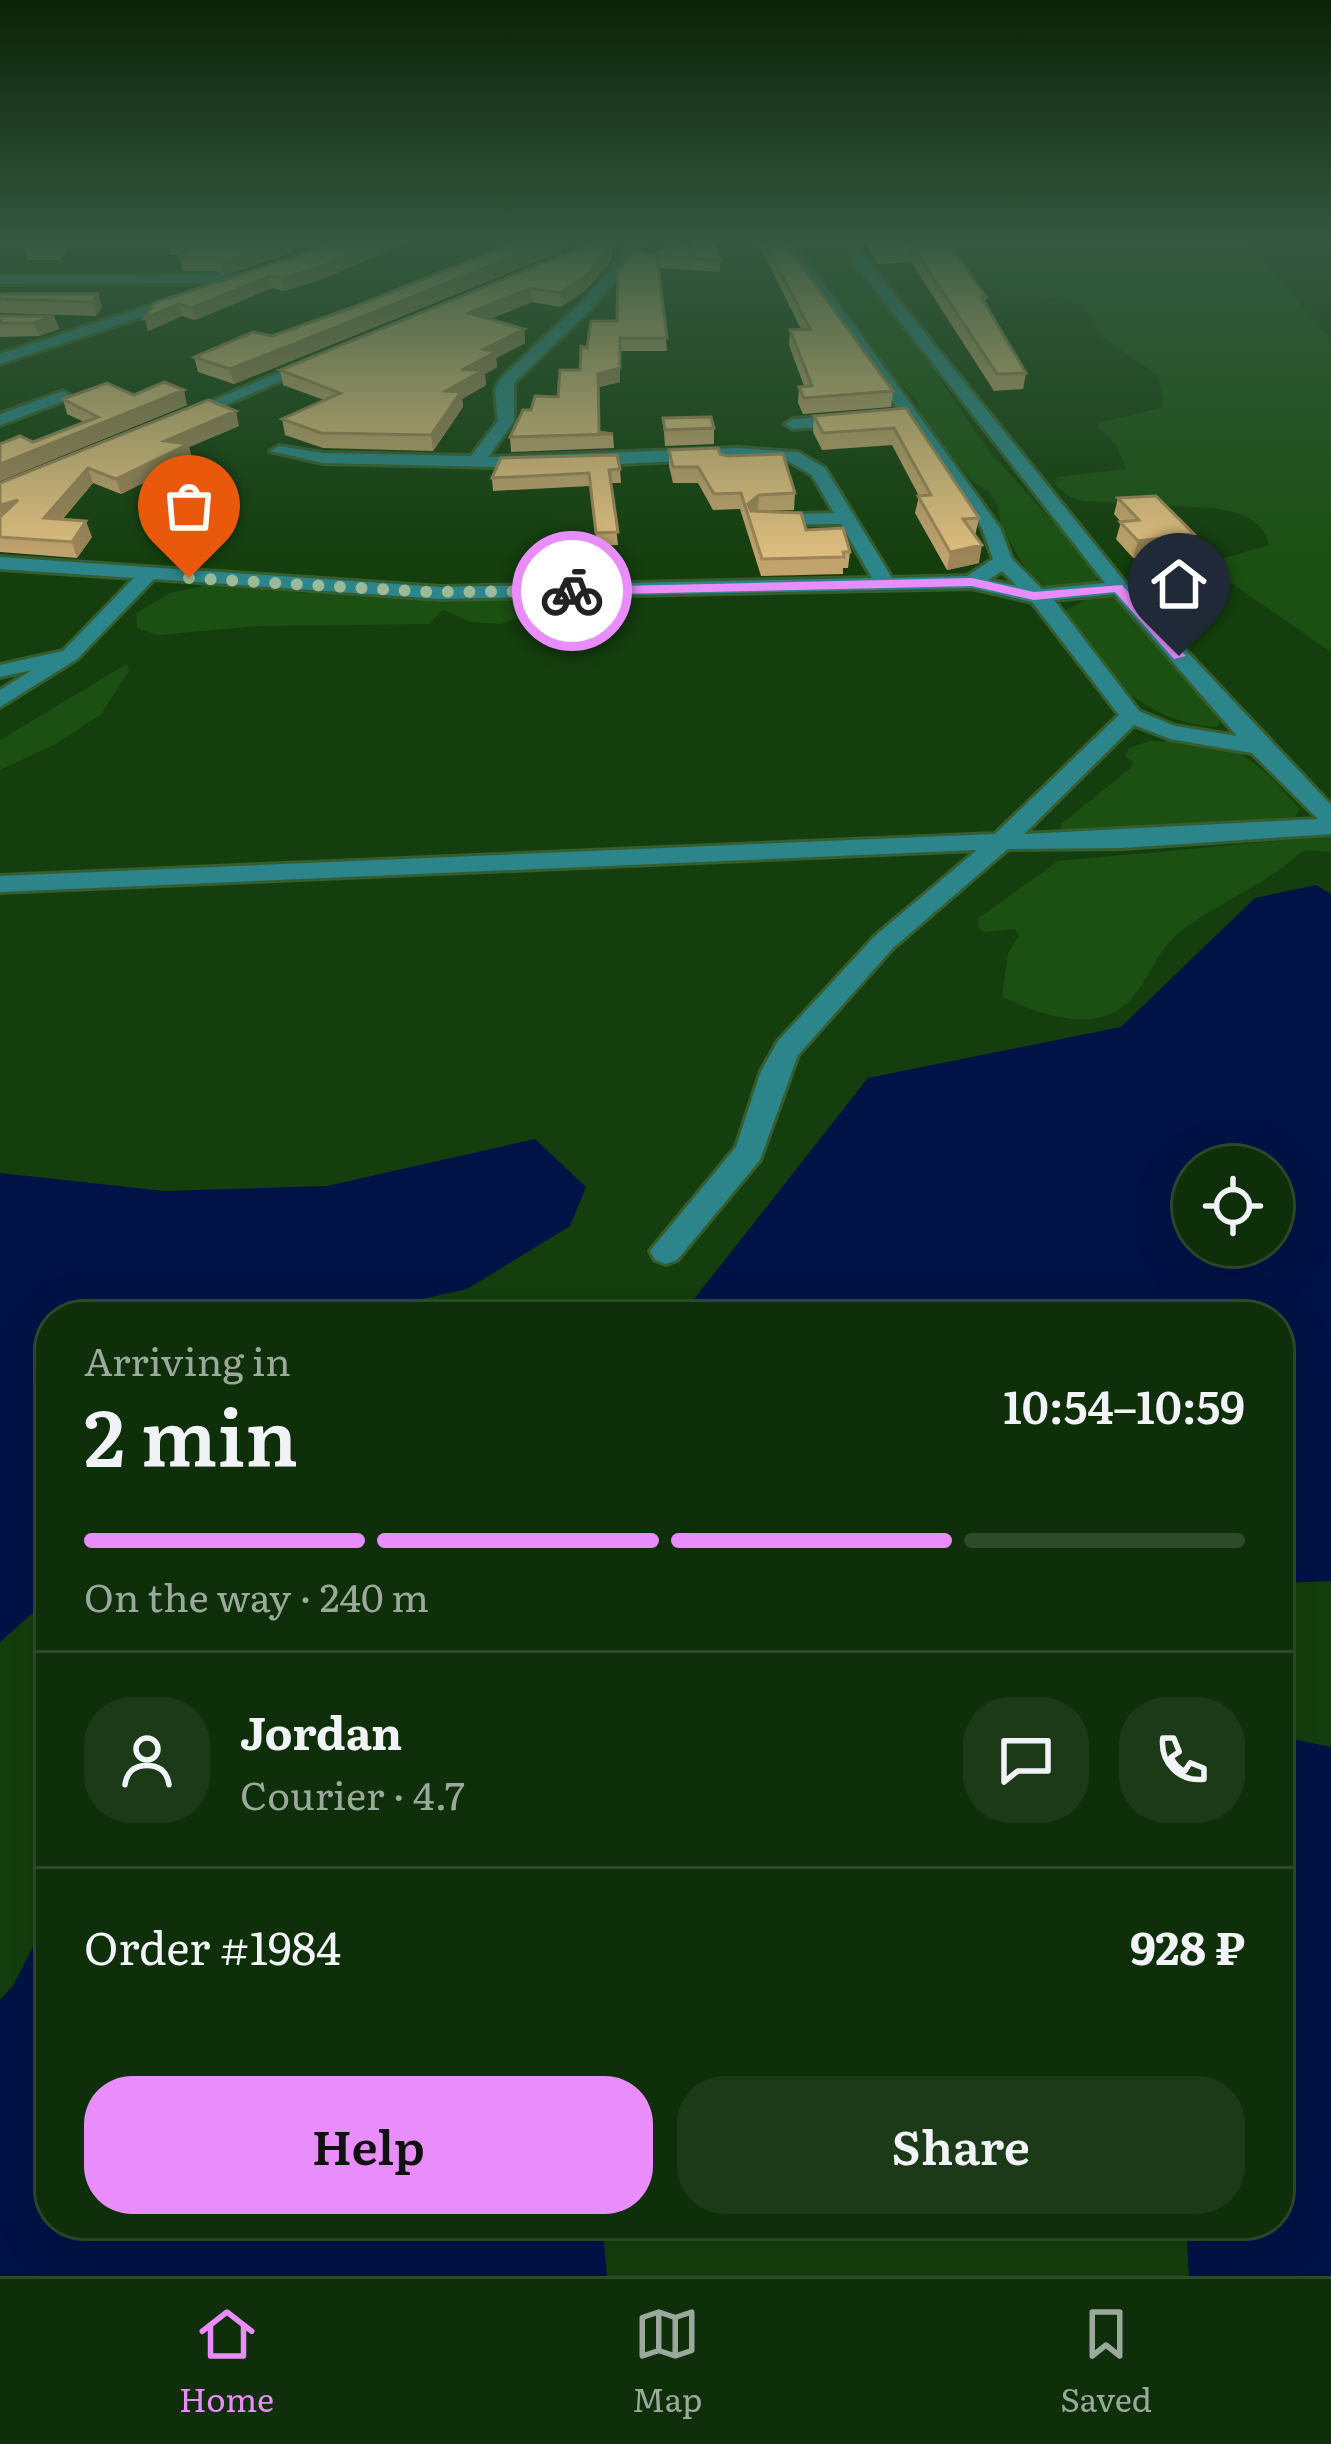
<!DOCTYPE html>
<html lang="en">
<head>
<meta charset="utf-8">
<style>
  body { margin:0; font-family:Literata,serif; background:#1d3a18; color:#f1f3f6; height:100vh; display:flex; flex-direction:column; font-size:45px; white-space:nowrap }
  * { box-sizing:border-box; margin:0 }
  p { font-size:39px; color:#9ba89c }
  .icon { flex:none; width:66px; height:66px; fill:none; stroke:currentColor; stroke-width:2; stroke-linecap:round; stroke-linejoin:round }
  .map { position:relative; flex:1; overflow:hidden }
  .sheet { position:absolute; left:36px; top:1302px; width:1257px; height:936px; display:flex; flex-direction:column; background:#0f2e0a; border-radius:48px; box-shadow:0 12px 48px #0002,0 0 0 3px #2f4a2b }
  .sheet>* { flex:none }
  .buttons { position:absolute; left:1173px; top:1146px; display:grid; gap:24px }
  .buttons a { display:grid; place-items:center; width:120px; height:120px; border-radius:50%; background:#0f2e0a; box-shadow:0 12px 48px #0002,0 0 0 3px #2f4a2b; font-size:60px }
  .pin { position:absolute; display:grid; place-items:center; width:102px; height:102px; color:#fff; margin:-123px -51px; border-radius:50% 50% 50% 0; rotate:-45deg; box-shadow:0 0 12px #0007 }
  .pin .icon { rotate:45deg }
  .courier { position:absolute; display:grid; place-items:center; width:120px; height:120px; margin:-60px; border:9px solid #ea8dfc; border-radius:50%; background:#fff; color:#222; box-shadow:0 3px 15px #0007 }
  .summary em { font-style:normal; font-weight:600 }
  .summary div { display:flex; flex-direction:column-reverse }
  .summary { display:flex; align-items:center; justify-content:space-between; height:204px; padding:0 48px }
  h1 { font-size:78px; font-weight:600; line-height:90px }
  .bar { display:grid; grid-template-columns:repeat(4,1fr); gap:18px 12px; align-content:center; height:144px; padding:0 48px }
  .bar i { height:15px; border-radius:9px; background:#2f4a2b }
  .bar .active { background:#ea8dfc }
  .bar p { grid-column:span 4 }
  .line { display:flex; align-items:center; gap:30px; padding:0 48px; border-top:3px solid #2f4a2b }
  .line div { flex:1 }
  .round { display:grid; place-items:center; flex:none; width:126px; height:126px; border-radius:48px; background:#1d3a18 }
  .cta { display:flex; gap:24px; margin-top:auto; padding:24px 48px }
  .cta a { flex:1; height:138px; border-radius:48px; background:#ea8dfc; color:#111; font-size:48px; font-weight:600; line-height:138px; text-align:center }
  .cta a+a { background:#1d3a18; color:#f1f3f6 }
  .menu { display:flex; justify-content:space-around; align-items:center; height:168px; border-top:3px solid #2f4a2b; background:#0f2e0a; font-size:33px; color:#9ba89c }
  .menu a { display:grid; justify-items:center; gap:6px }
  .menu .active { color:#ea8dfc }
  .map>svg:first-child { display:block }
  .green { fill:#1b5012 }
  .water { fill:#001246; fill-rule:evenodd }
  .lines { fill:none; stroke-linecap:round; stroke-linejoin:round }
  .minor-casing { stroke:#355d2f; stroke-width:6 }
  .minor { fill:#2c858a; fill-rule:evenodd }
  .wall { fill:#c2a36d }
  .shaded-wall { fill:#9e8559 }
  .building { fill:#e1be7f; stroke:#9e8559; stroke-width:3 }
  .route { fill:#ea8dfc }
  .done { stroke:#9cba97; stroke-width:12; stroke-dasharray:0 21.6 }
</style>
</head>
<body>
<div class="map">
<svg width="1331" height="2276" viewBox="0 0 1331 2276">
  <rect width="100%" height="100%" fill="#143e0d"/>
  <!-- green -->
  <path class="green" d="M794,241H838L912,338L988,450L1098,572L1096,583L1045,586L1028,572L1001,528L998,505L989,492L971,480L922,419L916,399L881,365L855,320Z
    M862,241H1247L1331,340V652L1218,574L1214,561L1269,545C1264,519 1239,512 1214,508L1083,501L1070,497L1054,484L1058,477L1126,469L1117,446L1097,427L1102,422L1164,407L1159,376L1102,337L1086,305C1033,288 1002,311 955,262L970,258L945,242Z
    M216,583L302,593L522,599L536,602V611L501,624L470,622L443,610L429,624L259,626L158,635L137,629L136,613L170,593Z
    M1115,595L1212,706L1220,722L1217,727C1142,722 1101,674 1064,611L1093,596Z
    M127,664L129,671L101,714L54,745L0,770V740Z
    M1150,741C1238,742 1242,746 1300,809L1295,817L1272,822L1063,830L1060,825L1131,768L1133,762L1125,756L1129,748Z
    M1331,836V852L1304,850C1264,886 1223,900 1181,931C1157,950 1151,976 1132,998C1098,1037 1041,1014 1002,997L1008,953L1019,936L1015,929L983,932L978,927L979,918L1058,861Z"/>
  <!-- water -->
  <path class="water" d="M1316,885L1331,894V1581L1278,1583V1317H680L868,1078L1121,1027L1255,898ZM1272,1167V1245H1194V1167Z
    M535,1139L586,1187L570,1226L467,1289L341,1317H51V1597L0,1642V1173L164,1191L327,1186Z
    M1278,1736L1331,1747V2276H1189L1186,2223H1278Z
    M51,1911V2223H602L607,2276H0V2000L13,1986Z"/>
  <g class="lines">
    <!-- minor casing -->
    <g class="minor-casing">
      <path id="minor" d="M0,241H209L211,244L204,248L0,247Z
        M247,241H365L252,248Z
        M598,241H618L571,261L559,258Z
        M634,241H648L592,308L514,383V421L488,457L737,448L798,452L825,468L892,578L967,576L993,559L982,528L779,241H793L1000,528L1012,559L1042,589L1105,583L837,241H851L1145,607L1331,805V834L1122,848L1008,849L893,948L798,1055L760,1160L677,1260L666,1264L655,1260L650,1251L736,1147L761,1071L778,1041L875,936L977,850L0,892V876L995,834L1119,715L1032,602L972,588L441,599L154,579L77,659L0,707V690L32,670L0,677V665L63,651L134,578L0,569V557L441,587L872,578L841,524L760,525L758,521L767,515L834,513L812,475L788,461L737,458L542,468L323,463L270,451L279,446L323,453L471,456L498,421L495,391L501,378L582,302ZM1002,571L1017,586L988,580ZM1114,594L1237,736L1175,726L1139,711L1054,600ZM1134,725L1170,739L1252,753L1318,819L1024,834Z
        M0,276L243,275L250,279L243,283L0,284Z
        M188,293L193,300L0,364V354Z
        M310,359L324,362L184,423L170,419Z
        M63,391L71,396L69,399L0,425V414Z
        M853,415L861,420L859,424L793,429L785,424L793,419Z"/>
    </g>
    <!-- minor -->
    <use href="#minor" class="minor"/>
  </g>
  <!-- wall -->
  <path class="wall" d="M28,241H63L66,252L60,260H28L24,247Z
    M292,241L294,252L223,276L216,271H183L180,258L182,255H170L167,243Z
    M339,241H411L320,280L283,291L272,288L195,320L182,316L148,331L145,318Z
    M757,241H784L893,391L891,407L803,414L798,403L799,387L804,386L789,345L790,330L801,329Z
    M863,241H947L986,297L985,304L1026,373L1023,389L994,391L911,262L878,264Z
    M612,246V260L586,290L561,307L532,302L490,319L524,329L525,343L496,358L497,367L485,374L486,385L462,399L463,407L433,451L323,448L285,435L282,419L324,400L283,385L280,370Z
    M563,251L234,384L198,372L194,357L272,336L354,307Z
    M654,255L720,260V272L659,268L667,351H620V382L599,387L600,432L613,434L614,448L511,452L510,437L531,410L558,397L580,370L587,348L617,321Z
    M0,294H98L102,307L96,316L0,313Z
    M0,316H54L59,329L39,336L0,337Z
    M134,395L187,405L0,481V444L33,442L84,422L67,414L63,399Z
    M906,408L979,518L975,536L979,563L947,570L915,513L919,496L892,445L822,450L813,432L814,416Z
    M663,418L714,428V444L665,446Z
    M239,426L189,447L192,459L121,494L93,483L62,520L92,537L77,558L0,552V483Z
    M669,450L720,454L795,493L794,510L761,511L806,530L850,552L848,568H843V574L761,576L740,509L713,510L698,483H673L669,466Z
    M620,469L621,483H611L618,545L597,546L590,486L493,491L492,478Z
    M1118,498L1189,551L1133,558L1116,539L1121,522L1114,514Z"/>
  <!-- shaded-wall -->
  <path class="shaded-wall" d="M60,241H63L66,252L60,260L56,247Z
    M287,241H292L294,252L223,276L220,263Z
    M382,241H411L320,280L283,291L281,279Z
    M553,241H562L563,251L234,384L230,369Z
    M612,246V260L586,290L561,307L560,293Z
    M270,276L272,288L195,320L192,308Z
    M531,288L532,302L470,327L469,313Z
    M98,294L102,307L96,316L92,302Z
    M179,304L182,316L148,331L145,318Z
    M54,316L59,329L39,336L34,323Z
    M524,329L525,343L496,358L497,367L485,374L486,385L462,399L463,407L433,451L431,435L446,391L462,370L484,349Z
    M620,338V382L599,387L600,446L598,374Z
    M184,390L187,405L0,481V464Z
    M236,411L239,426L189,447L192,459L121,494L116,479L165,441Z
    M88,468L93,483L49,534L44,518Z
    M759,495L758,511L749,519L748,504Z
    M18,500L0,522V505Z
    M86,521L92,537L77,558L72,542Z
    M1194,534L1189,551L1133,558L1138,541Z
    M982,545L979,563L947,570L950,552Z"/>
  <!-- building -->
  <path class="building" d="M28,241H60L56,247H24Z
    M223,241H287L220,263L213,258H180L189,242L167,243Z
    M340,241H382L318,268L281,279L270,276L192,308L179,304L145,318L154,303Z
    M518,241H553L230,369L194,357L253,332L272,336L354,307Z
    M666,241H673V243L691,248L693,241H713L720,260L657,256L667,338H620V368L598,374L599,432L613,434L510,437L523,410H531L535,396L558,397L560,370H580L581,346L587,348L591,321H617L618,271L635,251L654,255Z
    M764,241H784L893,391L804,398L799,387L812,386L790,330L810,329Z
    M870,241H904L912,253L879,254Z
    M909,241H947L986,297H981L1026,373L997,374Z
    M592,243L612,246L586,276L560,293L531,288L469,313L524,329L484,349L496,352L462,370H484L446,391L461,392L431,435L321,433L282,419L340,393L280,370Z
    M0,294H98L92,302L0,299Z
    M0,316H54L34,323H0Z
    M164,382L184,390L0,464V444L20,436L33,442L98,417L63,399L107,383L134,395Z
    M208,400L236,411L165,441L188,444L116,479L88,468L44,518L86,521L72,542L0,537V517L18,500L0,505V483Z
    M906,408L979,518L963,519L982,545L950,552L918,496L931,495L894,428L823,433L814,416Z
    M711,417L714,428L665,430L663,418Z
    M718,448L720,454L727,456L783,454L795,493L759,495L748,504L751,511L801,513L806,530L843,528L850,552H843L844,557L762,559L741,493L714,494L698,467H673L669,450Z
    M617,455L620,469L609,470L618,532L596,533L589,473L492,478L501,458Z
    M1156,496L1194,534L1138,541L1120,522L1139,520L1118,498Z"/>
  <!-- sky -->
  <linearGradient id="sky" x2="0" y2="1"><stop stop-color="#0b2207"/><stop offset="0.43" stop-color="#345840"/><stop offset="1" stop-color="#345840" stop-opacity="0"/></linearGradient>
  <rect width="1331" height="560" fill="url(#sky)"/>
  <!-- route -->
  <path class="route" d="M972,578L1034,592L1122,585L1186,656L1174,659L1115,592L1034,600L972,586L572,595L565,591L572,587Z"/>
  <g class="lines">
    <!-- done -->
    <path class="done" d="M189,578L429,592L572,591"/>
  </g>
</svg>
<div class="buttons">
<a><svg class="icon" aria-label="locate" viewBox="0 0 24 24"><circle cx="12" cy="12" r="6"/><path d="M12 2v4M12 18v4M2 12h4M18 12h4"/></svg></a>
</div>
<div class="pin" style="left:189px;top:578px;background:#ea580c"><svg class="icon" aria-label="bag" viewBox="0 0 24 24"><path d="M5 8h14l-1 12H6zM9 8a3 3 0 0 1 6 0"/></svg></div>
<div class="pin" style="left:1179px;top:656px;background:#1f2937"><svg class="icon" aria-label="home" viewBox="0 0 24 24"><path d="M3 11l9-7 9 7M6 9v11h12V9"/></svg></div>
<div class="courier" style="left:572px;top:591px"><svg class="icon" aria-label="bike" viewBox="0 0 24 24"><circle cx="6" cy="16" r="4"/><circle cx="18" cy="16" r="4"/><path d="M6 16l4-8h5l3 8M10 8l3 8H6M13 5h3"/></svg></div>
<section class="sheet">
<div class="summary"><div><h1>2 min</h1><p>Arriving in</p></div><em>10:54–10:59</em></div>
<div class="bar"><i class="active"></i><i class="active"></i><i class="active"></i><i></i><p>On the way · 240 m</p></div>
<div class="line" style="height:216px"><a class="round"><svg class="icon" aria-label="person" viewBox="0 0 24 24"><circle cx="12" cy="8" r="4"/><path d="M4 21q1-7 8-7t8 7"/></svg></a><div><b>Jordan</b><p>Courier · 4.7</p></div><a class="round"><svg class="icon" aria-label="chat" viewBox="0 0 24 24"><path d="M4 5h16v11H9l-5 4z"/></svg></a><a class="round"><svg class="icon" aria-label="phone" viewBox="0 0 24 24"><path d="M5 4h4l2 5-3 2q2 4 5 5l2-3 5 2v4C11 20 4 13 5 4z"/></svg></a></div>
<div class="line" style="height:156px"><div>Order #1984</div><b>928 ₽</b></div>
<div class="cta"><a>Help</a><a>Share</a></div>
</section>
</div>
<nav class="menu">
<a class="active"><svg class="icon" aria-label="home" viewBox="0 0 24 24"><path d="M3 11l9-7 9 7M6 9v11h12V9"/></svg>Home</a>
<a><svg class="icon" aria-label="map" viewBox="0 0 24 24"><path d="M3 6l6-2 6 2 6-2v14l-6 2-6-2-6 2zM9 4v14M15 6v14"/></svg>Map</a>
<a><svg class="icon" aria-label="saved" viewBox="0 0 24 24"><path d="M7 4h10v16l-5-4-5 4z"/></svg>Saved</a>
</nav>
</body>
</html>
